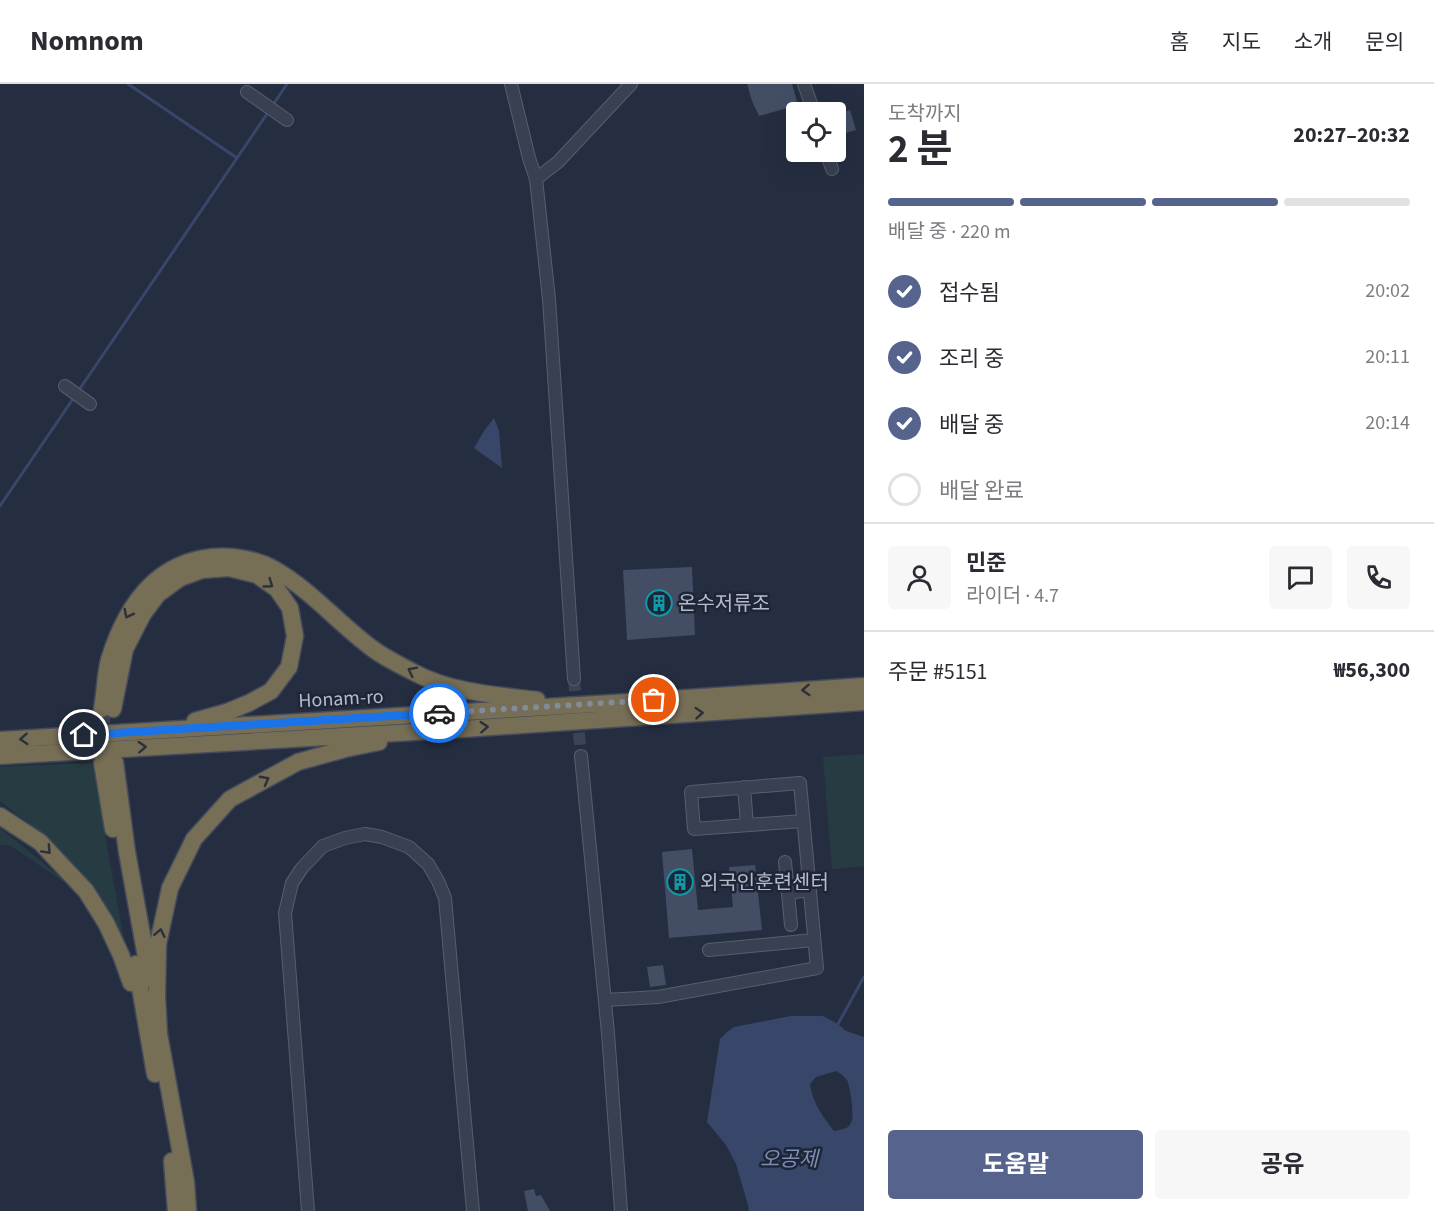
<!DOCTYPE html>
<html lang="ko">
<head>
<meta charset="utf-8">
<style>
  body { margin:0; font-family:"Source Sans 3","Noto Sans KR",sans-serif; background:#f7f7f7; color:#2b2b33; height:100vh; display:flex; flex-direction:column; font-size:22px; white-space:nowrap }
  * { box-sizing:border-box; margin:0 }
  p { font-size:20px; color:#7c7c81 }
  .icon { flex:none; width:33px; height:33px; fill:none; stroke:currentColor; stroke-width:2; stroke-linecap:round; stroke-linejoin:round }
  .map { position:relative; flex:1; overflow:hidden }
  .sheet { display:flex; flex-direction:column; background:#fff; width:570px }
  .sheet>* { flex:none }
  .tools { position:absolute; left:786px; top:18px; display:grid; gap:12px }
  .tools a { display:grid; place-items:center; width:60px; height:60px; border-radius:6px; background:#fff; box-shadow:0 6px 24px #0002; font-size:30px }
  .pin { position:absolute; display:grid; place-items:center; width:51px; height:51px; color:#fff; margin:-26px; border:3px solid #fff; border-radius:50%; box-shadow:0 2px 6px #0007 }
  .courier { position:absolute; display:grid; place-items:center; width:60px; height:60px; margin:-30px; border:4px solid #1a73e8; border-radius:50%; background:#fff; color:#222; box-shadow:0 2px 8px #0007 }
  .overview em { font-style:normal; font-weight:700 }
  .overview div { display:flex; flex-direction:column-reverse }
  .overview { display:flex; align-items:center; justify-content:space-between; height:102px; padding:0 24px }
  h1 { font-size:39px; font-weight:700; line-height:45px }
  .bar { display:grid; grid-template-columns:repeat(4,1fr); gap:9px 6px; align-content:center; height:72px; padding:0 24px }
  .bar i { height:8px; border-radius:4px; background:#e1e1e2 }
  .bar .on { background:#56648d }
  .bar p { grid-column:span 4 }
  .line { display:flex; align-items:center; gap:15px; padding:0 24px; border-top:2px solid #e1e1e2 }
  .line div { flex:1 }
  .round { display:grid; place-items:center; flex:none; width:63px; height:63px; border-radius:6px; background:#f7f7f7 }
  ol { padding:0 24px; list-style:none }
  li { display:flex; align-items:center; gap:18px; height:66px }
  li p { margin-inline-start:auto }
  li .icon { padding:6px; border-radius:50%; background:#56648d; color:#fff; stroke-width:4 }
  li:last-child { color:#7c7c81 }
  li i { width:33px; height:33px; border:3px solid #e1e1e2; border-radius:50% }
  .cta { display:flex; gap:12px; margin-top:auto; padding:12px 24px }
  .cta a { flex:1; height:69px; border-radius:6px; background:#56648d; color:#fff; font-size:24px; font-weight:700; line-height:69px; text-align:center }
  .cta a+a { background:#f7f7f7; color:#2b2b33 }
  header { display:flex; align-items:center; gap:36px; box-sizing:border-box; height:84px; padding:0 30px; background:#fff; border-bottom:2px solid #e1e1e2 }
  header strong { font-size:28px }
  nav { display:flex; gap:33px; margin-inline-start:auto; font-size:21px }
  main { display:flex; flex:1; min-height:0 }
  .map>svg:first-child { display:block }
  .green { fill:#273c42 }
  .water { fill:#384769; fill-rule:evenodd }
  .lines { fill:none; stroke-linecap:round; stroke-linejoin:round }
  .stream { stroke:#384769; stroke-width:3 }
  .building { fill:#434d64 }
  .minor-tunnel { stroke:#3b4356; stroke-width:12; stroke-dasharray:12 6; stroke-linecap:butt }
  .highway-tunnel { stroke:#3b4356; stroke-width:16; stroke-dasharray:16 8; stroke-linecap:butt }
  .minor-casing { stroke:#575e6e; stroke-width:14 }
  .highway-casing { stroke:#444b5b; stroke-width:19 }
  .minor { stroke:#394051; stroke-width:12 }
  .highway { stroke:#776e56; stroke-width:16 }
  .oneway { stroke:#2b303b }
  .done { stroke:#838a9b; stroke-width:6; stroke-dasharray:0 10.8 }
  .route { stroke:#1a73e8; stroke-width:8 }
  .labels { text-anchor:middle; stroke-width:5; stroke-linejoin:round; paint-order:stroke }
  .poi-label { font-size:20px; fill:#b6bbcb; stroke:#1e2536; text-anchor:start }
  .street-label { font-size:20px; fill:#b6bbcb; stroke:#1e2536 }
  .water-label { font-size:21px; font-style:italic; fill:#7c8eb3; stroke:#1e2536 }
</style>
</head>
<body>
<header>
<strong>Nomnom</strong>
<nav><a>홈</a><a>지도</a><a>소개</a><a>문의</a></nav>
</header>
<main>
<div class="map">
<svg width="864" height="1127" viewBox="0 0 864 1127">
  <rect width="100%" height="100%" fill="#252e41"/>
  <!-- green -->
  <path class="green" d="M864,670V782L832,785L823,673Z
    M92,679L124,856L98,809L53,758L0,717V683Z
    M0,744L76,806L11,762L0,761Z"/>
  <!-- water -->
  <path class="water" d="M494,334L499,347L502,384L474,364L484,347Z
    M791,932H823L838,940L846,947L864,953V1127H749L748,1121L736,1080L726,1061L707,1038L720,955L727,948L734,943ZM836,987C840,989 844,992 847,996C850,1002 855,1033 851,1039C849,1045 839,1046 834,1047C823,1033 812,1018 810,1000L816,993Z"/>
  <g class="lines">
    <!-- stream -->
    <path class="stream" d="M128,0L237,74
      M273,21L287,0
      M79,306L269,27
      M0,422L75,312
      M838,940L864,893"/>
  </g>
  <!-- building -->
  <path class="building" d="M747,0H792L798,21L759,32L752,17Z
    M850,26L856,46L836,52V30Z
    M692,483L695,551L627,556L623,486Z
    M692,765L698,826L733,823L729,783L755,781L762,846L669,854L662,768Z
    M663,881L666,901L650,903L647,883Z
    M534,1105L536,1112L541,1111L550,1127H528L524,1107Z"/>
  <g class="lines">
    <!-- minor-tunnel -->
    <path class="minor-tunnel" d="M574,595L581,672"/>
    <!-- highway-tunnel -->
    <path class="highway-tunnel" d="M102,663V625"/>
    <!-- minor casing -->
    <g class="minor-casing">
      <path id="minor" d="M511,0L529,74L536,95L549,215L574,595
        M804,0L814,28
        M247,8L287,36
        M826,68L832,85
        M536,95L558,78L631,0
        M65,302L90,320
        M581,672L608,949L621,1127
        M744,703L747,741
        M785,778L788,809
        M791,841L788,809L809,806
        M709,866L814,856
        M605,916L658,913L817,884L800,699L691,708L694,745L803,737
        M308,1127L285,829L292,799L302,784L323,762L345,754L365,750L382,753L409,763L428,780L438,797L445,814L473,1127"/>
    </g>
    <!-- highway casing -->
    <g class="highway-casing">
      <path id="highway" d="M102,625C105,609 105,591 109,576C125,524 154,479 212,473C232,471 256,475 274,485C311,506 339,540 373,565C385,574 400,581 413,588C450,608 495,611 537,616
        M113,625L125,565L143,530L158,510L180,494L202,486L229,484L257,491L277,505L290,524L295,552L289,583L271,607L249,619L227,628L195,637
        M0,656L613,619L864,602
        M0,672L448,646L864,618
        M115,678L127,768L150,895
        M102,679L113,745
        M0,732L40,758L86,807L106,839L121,871L131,899
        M136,880L155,990
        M157,939L186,1098L188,1127
        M159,950L157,912L158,860L170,804L194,755L230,715L298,678L345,665L379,658
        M172,1077L176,1127"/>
    </g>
    <!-- minor -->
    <use href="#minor" class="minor"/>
    <!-- highway -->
    <use href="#highway" class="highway"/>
  </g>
  <!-- one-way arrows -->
  <defs><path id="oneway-chevron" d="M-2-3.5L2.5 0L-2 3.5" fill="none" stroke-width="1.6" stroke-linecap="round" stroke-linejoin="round" transform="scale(1.5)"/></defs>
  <g class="oneway">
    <use href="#oneway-chevron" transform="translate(269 500) rotate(36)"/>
    <use href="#oneway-chevron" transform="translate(128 530) rotate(117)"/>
    <use href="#oneway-chevron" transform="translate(412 587) rotate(-153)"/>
    <use href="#oneway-chevron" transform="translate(806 606) rotate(176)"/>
    <use href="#oneway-chevron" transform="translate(699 629) rotate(-4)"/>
    <use href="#oneway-chevron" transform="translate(484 643) rotate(-4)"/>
    <use href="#oneway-chevron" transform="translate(24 655) rotate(176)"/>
    <use href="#oneway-chevron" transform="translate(142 663) rotate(-3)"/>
    <use href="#oneway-chevron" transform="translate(265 696) rotate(-28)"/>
    <use href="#oneway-chevron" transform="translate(47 766) rotate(47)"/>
    <use href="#oneway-chevron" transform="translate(160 849) rotate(-78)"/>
  </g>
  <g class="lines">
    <!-- done -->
    <path class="done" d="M439,629L654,616"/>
    <!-- route -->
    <path class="route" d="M84,651L439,629"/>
  </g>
  <!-- icons -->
  <defs>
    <g id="building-ring" transform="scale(1.35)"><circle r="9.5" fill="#1e2536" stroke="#0f9aa8" stroke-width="1.5"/><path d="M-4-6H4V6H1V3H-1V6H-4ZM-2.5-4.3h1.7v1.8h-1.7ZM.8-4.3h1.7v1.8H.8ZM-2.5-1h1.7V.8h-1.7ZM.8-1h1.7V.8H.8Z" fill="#0f9aa8"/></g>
  </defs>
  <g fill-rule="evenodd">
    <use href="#building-ring" x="659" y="519"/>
    <use href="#building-ring" x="680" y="798"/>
  </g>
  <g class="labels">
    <!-- poi labels -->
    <g class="poi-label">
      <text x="678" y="526">온수저류조</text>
      <text x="700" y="805">외국인훈련센터</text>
    </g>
    <!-- street labels -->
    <g class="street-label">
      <text transform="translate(341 614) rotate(-3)" y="7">Honam-ro</text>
    </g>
    <!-- water labels -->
    <g class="water-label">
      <text x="789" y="1082">오공제</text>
    </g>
  </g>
</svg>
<div class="tools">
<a><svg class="icon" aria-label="locate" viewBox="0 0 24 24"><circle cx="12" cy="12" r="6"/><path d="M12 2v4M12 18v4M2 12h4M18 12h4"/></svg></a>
</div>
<div class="pin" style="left:654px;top:616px;background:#ea580c"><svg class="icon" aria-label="bag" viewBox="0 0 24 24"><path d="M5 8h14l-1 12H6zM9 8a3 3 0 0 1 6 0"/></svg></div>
<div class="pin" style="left:84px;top:651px;background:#1f2937"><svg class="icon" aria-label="home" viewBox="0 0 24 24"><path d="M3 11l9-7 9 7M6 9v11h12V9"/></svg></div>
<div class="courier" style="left:439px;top:629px"><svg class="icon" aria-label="car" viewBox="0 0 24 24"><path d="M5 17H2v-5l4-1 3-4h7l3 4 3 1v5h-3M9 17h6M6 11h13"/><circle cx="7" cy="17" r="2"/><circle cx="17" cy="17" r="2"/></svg></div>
</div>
<section class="sheet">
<div class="overview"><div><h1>2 분</h1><p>도착까지</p></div><em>20:27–20:32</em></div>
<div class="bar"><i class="on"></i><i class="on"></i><i class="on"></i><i></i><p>배달 중 · 220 m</p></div>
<ol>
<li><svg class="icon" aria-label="check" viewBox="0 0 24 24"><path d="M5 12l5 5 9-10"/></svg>접수됨<p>20:02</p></li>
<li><svg class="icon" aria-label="check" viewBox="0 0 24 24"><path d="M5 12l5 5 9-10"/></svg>조리 중<p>20:11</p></li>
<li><svg class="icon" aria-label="check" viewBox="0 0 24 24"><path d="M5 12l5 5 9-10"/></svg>배달 중<p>20:14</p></li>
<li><i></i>배달 완료</li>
</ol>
<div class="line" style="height:108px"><a class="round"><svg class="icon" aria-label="person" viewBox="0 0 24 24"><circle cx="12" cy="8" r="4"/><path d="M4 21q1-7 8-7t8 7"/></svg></a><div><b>민준</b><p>라이더 · 4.7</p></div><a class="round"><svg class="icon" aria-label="chat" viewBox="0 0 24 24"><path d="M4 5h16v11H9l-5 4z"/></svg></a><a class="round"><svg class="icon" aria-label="phone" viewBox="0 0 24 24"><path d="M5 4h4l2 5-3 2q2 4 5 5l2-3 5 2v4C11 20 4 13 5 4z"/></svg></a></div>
<div class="line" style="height:78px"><div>주문 #5151</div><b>₩56,300</b></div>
<div class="cta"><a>도움말</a><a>공유</a></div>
</section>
</main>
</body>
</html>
